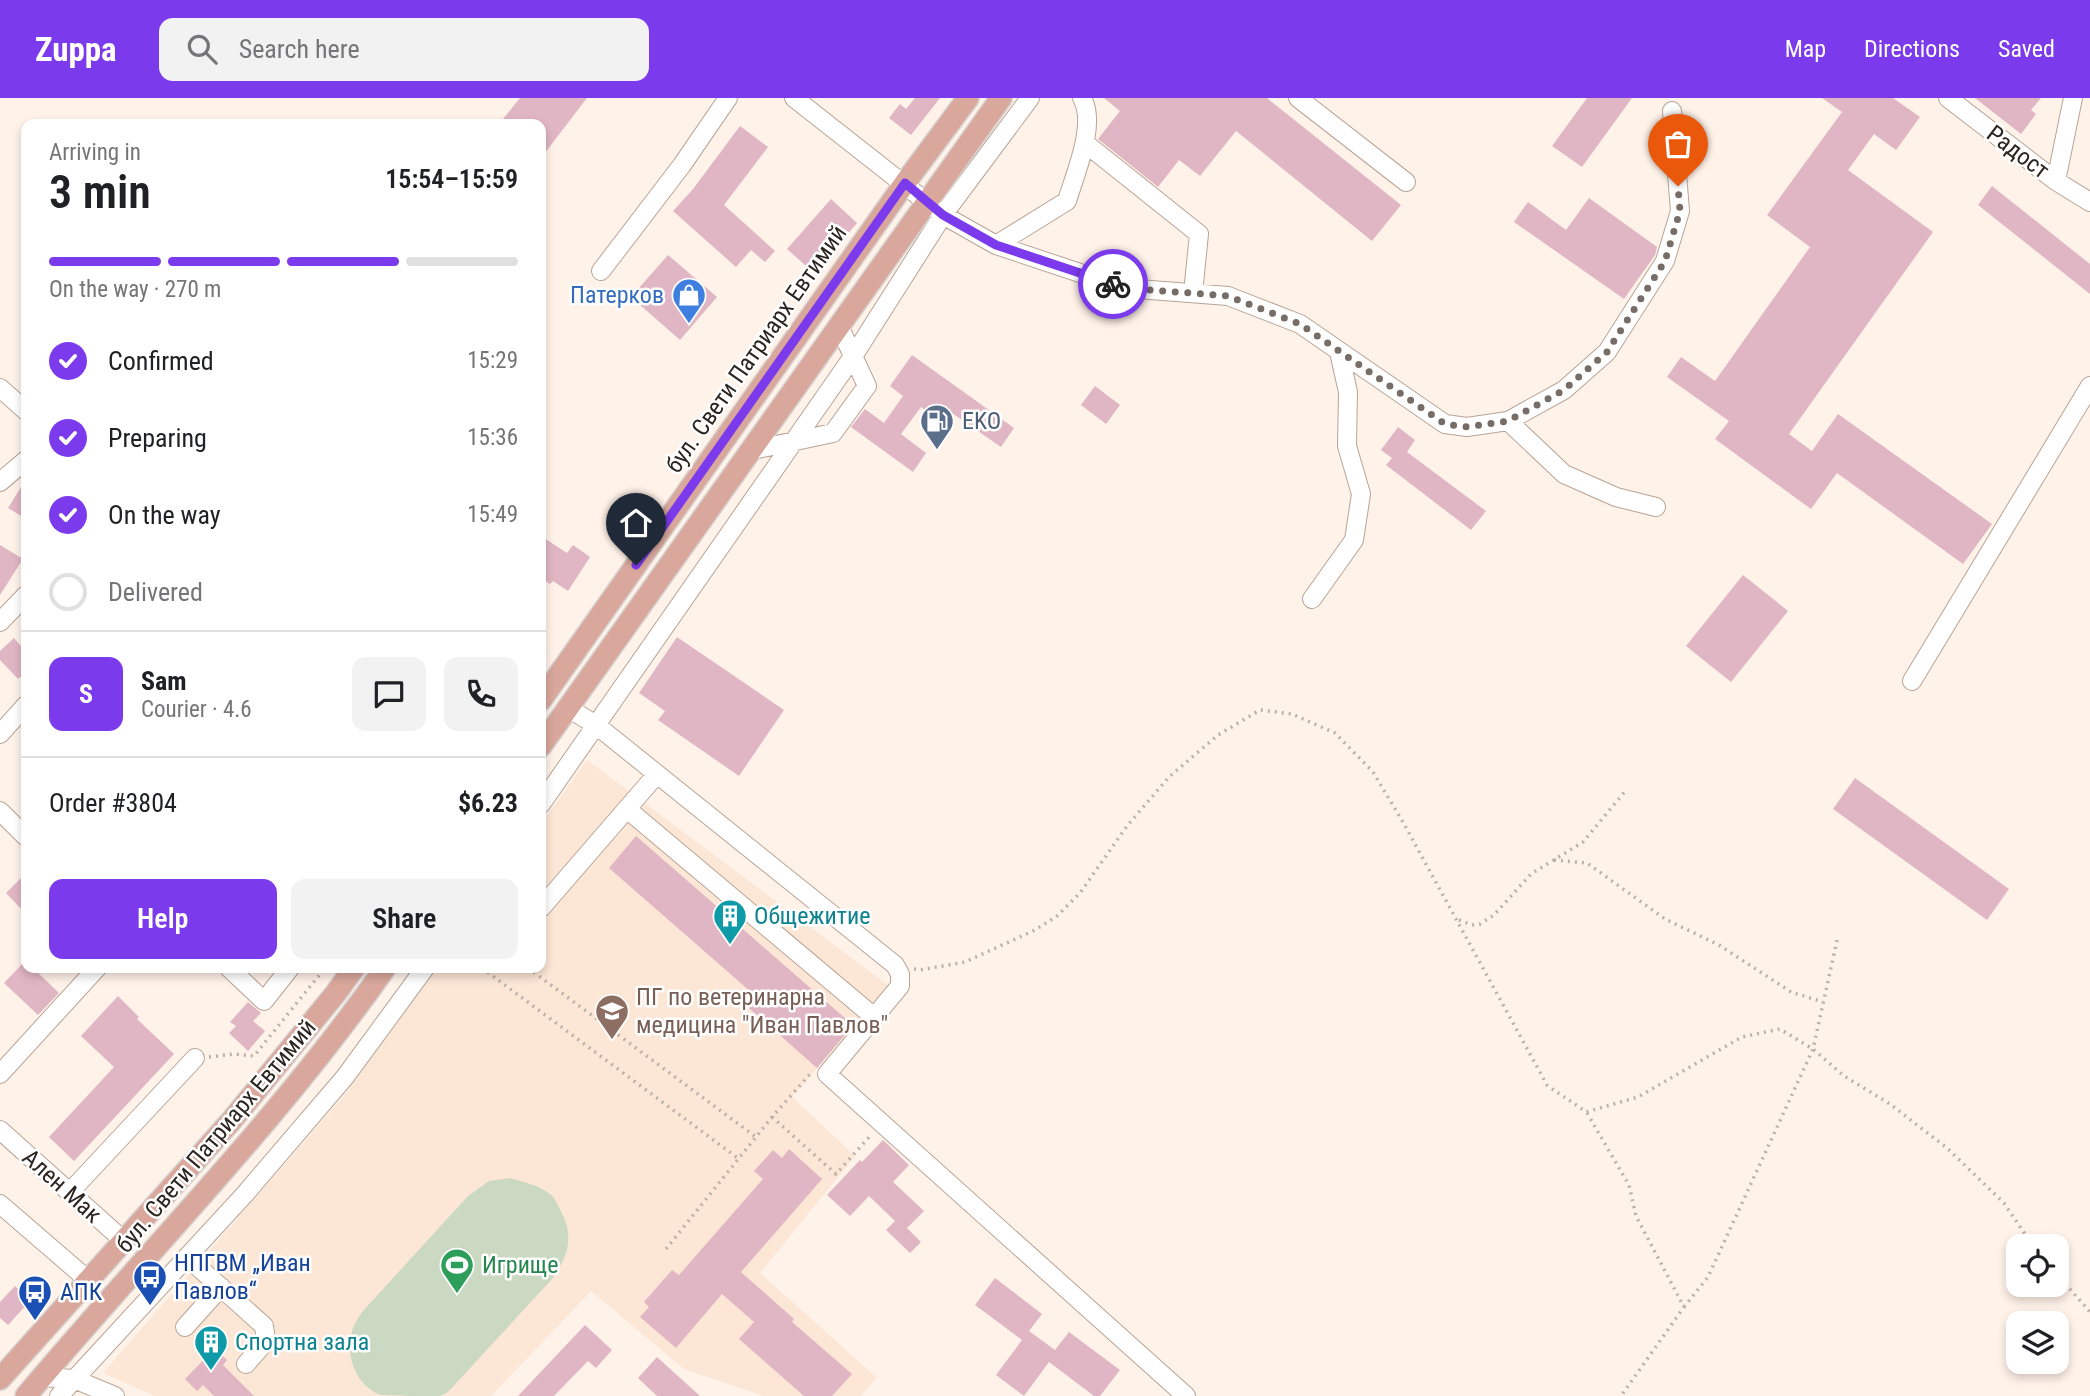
<!DOCTYPE html>
<html lang="en">
<head>
<meta charset="utf-8">
<style>
  body { margin:0; font-family:"Roboto Condensed",sans-serif; background:#f2f2f2; color:#202124; height:100vh; display:flex; flex-direction:column; font-size:26px; white-space:nowrap }
  * { box-sizing:border-box; margin:0 }
  p { font-size:23px; color:#757577 }
  .icon { flex:none; width:38px; height:38px; fill:none; stroke:currentColor; stroke-width:2; stroke-linecap:round; stroke-linejoin:round }
  .map { position:relative; flex:1; overflow:hidden }
  .details { position:absolute; left:21px; top:21px; width:525px; height:854px; display:flex; flex-direction:column; background:#fff; border-radius:14px; box-shadow:0 4px 10px #0003 }
  .details>* { flex:none }
  .buttons { position:absolute; left:2006px; top:1136px; display:grid; gap:14px }
  .buttons a { display:grid; place-items:center; width:63px; height:63px; border-radius:14px; background:#fff; box-shadow:0 4px 10px #0003; font-size:35px }
  .pin { position:absolute; display:grid; place-items:center; width:60px; height:60px; color:#fff; margin:-72px -30px; border-radius:50% 50% 50% 0; rotate:-45deg; box-shadow:0 0 7px #0007 }
  .pin .icon { rotate:45deg }
  .courier { position:absolute; display:grid; place-items:center; width:70px; height:70px; margin:-35px; border:5px solid #7c3aed; border-radius:50%; background:#fff; color:#222; box-shadow:0 2px 9px #0007 }
  .summary em { font-style:normal; font-weight:600 }
  .summary div { display:flex; flex-direction:column-reverse }
  .summary { display:flex; align-items:center; justify-content:space-between; height:119px; padding:0 28px }
  h1 { font-size:46px; font-weight:600; line-height:52px }
  .bar { display:grid; grid-template-columns:repeat(4,1fr); gap:10px 7px; align-content:center; height:84px; padding:0 28px }
  .bar i { height:9px; border-radius:5px; background:#e0e0e0 }
  .bar .on { background:#7c3aed }
  .bar p { grid-column:span 4 }
  .line { display:flex; align-items:center; gap:18px; padding:0 28px; border-top:2px solid #e0e0e0 }
  .line div { flex:1 }
  .round { display:grid; place-items:center; flex:none; width:74px; height:74px; border-radius:14px; background:#f2f2f2 }
  ol { padding:0 28px; list-style:none }
  li { display:flex; align-items:center; gap:21px; height:77px }
  li p { margin-inline-start:auto }
  li .icon { padding:7px; border-radius:50%; background:#7c3aed; color:#fff; stroke-width:4 }
  li:last-child { color:#757577 }
  li i { width:38px; height:38px; border:4px solid #e0e0e0; border-radius:50% }
  .primary-button { display:flex; gap:14px; margin-top:auto; padding:14px 28px }
  .primary-button a { flex:1; height:80px; border-radius:14px; background:#7c3aed; color:#fff; font-size:28px; font-weight:600; line-height:80px; text-align:center }
  .primary-button a+a { background:#f2f2f2; color:#202124 }
  header { display:flex; align-items:center; gap:42px; box-sizing:border-box; height:98px; padding:0 35px; background:#7c3aed; color:#fff }
  header strong { font-size:33px }
  nav { display:flex; gap:38px; margin-inline-start:auto; font-size:24px }
  .search { width:490px; height:63px; background:#f2f2f2; display:flex; align-items:center; gap:18px; box-sizing:border-box; padding:0 24px; border-radius:14px; color:#757577; font-size:26px }
  .map>svg:first-child { display:block }
  .built { fill:#fce6d6 }
  .green { fill:#ccd9c2 }
  .building { fill:#e1b6c4 }
  .lines { fill:none; stroke-linecap:round; stroke-linejoin:round }
  .minor-casing { stroke:#b8a496; stroke-width:20 }
  .major-casing { stroke:#d5d3d2; stroke-width:24 }
  .path { stroke:#bbafa7; stroke-width:3.5; stroke-dasharray:2 5; stroke-linecap:butt }
  .minor { stroke:#fff; stroke-width:18 }
  .major { stroke:#d9a79b; stroke-width:21 }
  .done { stroke:#766d66; stroke-width:7; stroke-dasharray:0 12.6 }
  .route { stroke:#7c3aed; stroke-width:9 }
  .labels { text-anchor:middle; stroke-width:5; stroke-linejoin:round; paint-order:stroke }
  .street-label { font-size:24px; fill:#2c251f; stroke:#fff }
  .shop-label { font-size:24px; fill:#366cbe; stroke:#fff; text-anchor:end }
  .service-label { font-size:24px; fill:#4e5e75; stroke:#fff; text-anchor:start }
  .culture-label { font-size:24px; fill:#0d838f; stroke:#fff; text-anchor:start }
  .education-label { font-size:24px; fill:#785e54; stroke:#fff; text-anchor:start }
  .transit-label { font-size:24px; fill:#164399; stroke:#fff; text-anchor:start }
  .leisure-label { font-size:24px; fill:#27864d; stroke:#fff; text-anchor:start }
</style>
</head>
<body>
<header>
<strong>Zuppa</strong>
<div class="search"><svg class="icon" aria-label="search" viewBox="0 0 24 24"><circle cx="10" cy="10" r="6"/><path d="M15 15l6 6"/></svg>Search here</div>
<nav><a>Map</a><a>Directions</a><a>Saved</a></nav>
</header>
<div class="map">
<svg width="2090" height="1298" viewBox="0 0 2090 1298">
  <rect width="100%" height="100%" fill="#fff2e9"/>
  <!-- built -->
  <path class="built" d="M587,662L889,888L792,999L855,1058L760,1175L877,1280L860,1298H764L684,1271L591,1193L491,1298H155L103,1275L344,998L437,870H541V726Z"/>
  <!-- green -->
  <path class="green" d="M510,1080C523,1084 539,1087 550,1096C554,1099 557,1105 559,1110C575,1137 569,1156 553,1180L448,1294L440,1298C424,1298 395,1298 381,1297C356,1288 345,1258 352,1234C353,1227 358,1221 362,1214L468,1098L489,1083Z"/>
  <!-- building -->
  <path class="building" d="M520,0H587L541,60V26H499Z
    M915,0H940L911,37L889,20L900,6L906,11Z
    M1104,0H1267L1401,107L1372,143L1236,33L1200,78L1179,62L1158,89L1098,41L1120,13Z
    M1587,0H1632L1582,69L1552,48Z
    M1822,0H1893L1920,19L1896,52L1874,36L1848,72L1933,134L1789,336L1812,353L1838,316L1992,426L1963,466L1837,375L1811,411L1715,341L1729,323L1667,279L1681,259L1715,283L1810,149L1767,117L1842,14Z
    M1975,0H2041L2031,12L2036,16L2021,36Z
    M740,28L768,49L724,107L775,153L765,164L751,152L736,169L673,113L693,91Z
    M1992,88L2090,166V196L1978,107Z
    M1589,100L1657,149L1655,157L1624,201L1514,124L1528,104L1566,132Z
    M831,101L857,125L814,175L787,151Z
    M668,157L717,199L680,242L631,199Z
    M912,257L1014,330L1001,349L946,311L938,322L921,309L901,336L926,355L913,374L851,329L865,311L884,325L903,298L890,288Z
    M1095,288L1120,307L1106,326L1081,307Z
    M1398,329L1415,342L1407,354L1486,413L1471,432L1386,367L1392,360L1381,352Z
    M26,381V421L8,410Z
    M541,438L567,455L573,447L590,459L568,493L553,483L550,486L541,480Z
    M0,447L23,461L0,497Z
    M1743,477L1788,513L1731,584L1686,548Z
    M677,539L784,612L739,678L658,622L665,613L639,595Z
    M14,540L26,554V574L18,581L0,562V553Z
    M1855,680L2009,791L1987,822L1833,711Z
    M636,738L846,921L842,925L849,932L817,970L742,904L751,894L609,770Z
    M26,775V816L6,795Z
    M25,863L26,870H33L59,895L38,917L4,885Z
    M118,898L139,919L137,921L174,956L74,1063L49,1039L114,969L81,938Z
    M248,904L261,915L253,923L265,933L248,953L229,935L236,928L230,924Z
    M883,1042L909,1067L893,1084L924,1113L907,1130L921,1144L910,1155L886,1132L895,1123L869,1098L850,1118L827,1097L860,1062L862,1064Z
    M789,1051L822,1081L741,1174L794,1221L792,1224L852,1276L832,1298H804L739,1241L754,1224L722,1196L676,1250L640,1219L649,1209L644,1204L672,1172L679,1177L763,1081L754,1073L773,1052L782,1060Z
    M995,1180L1042,1216L1029,1233L1055,1252L1069,1234L1120,1272L1100,1298H1094L1049,1264L1024,1298L996,1277L1022,1242L975,1207Z
    M15,1188L30,1203L8,1227L0,1220V1204Z
    M585,1227L612,1252L596,1270L588,1263L554,1298H518Z
    M215,1250L227,1262L223,1267L254,1298H214L203,1287L197,1293L185,1281Z
    M657,1259L700,1298H657L638,1280Z"/>
  <g class="lines">
    <!-- minor casing -->
    <g class="minor-casing">
      <path id="minor" d="M794,0L943,117L996,147L1125,190L1228,198L1300,226L1445,326L1467,329L1508,323L1564,292L1607,254L1665,163L1680,113L1672,13
        M1298,0L1406,84
        M1948,0L2056,83L2090,104
        M1085,45L1199,136L1193,195
        M2056,83L2073,0
        M996,147L1067,103C1075,76 1097,26 1082,0
        M601,173L682,67L728,0
        M0,290L26,313
        M1508,323L1564,376L1616,399L1656,409
        M753,352L833,335L867,288L839,228
        M0,384L26,362
        M1312,501L1354,442L1361,396L1347,348L1348,294L1339,254
        M0,524L26,497
        M1912,583L2090,288
        M568,610L596,627L895,867L900,876V888L827,976L1186,1298
        M0,636L26,607
        M541,706L854,257L943,117L1030,0
        M627,711L874,919
        M0,713L26,739
        M541,810L657,676
        M229,870L264,903L290,870
        M0,976L97,870
        M0,1032L124,1143
        M69,1095L195,960
        M0,1106L88,1182
        M187,1159L264,1228L266,1243L246,1266
        M185,1229L221,1189
        M42,1279L74,1281L115,1298
        M59,1298L245,1096L345,979L425,870"/>
    </g>
    <!-- major casing -->
    <g class="major-casing">
      <path id="major" d="M541,602L905,85L968,0
        M541,648L1001,0
        M0,1281L232,1022L336,895L354,870
        M26,1298C146,1155 278,1023 385,870"/>
    </g>
    <!-- path -->
    <path class="path" d="M1554,762L1587,765L1665,821L1719,847L1791,894L1823,904
      M1459,822L1472,827L1480,826L1494,817L1531,776L1583,744L1627,691
      M482,870L739,1061
      M528,870L756,1039
      M914,871L920,872L965,864L1035,832L1057,818L1080,795L1127,728L1169,679L1218,637L1260,612L1292,616L1335,635L1373,674L1404,726L1547,987C1560,997 1573,1004 1586,1014L1638,999L1742,939L1780,931L1813,951L1844,978L1890,1006L1947,1050L2004,1105L2033,1148
      M209,959L234,956L254,958L325,870
      M1587,1015L1629,1087L1636,1118L1684,1209L1621,1298
      M772,1019L836,1076L871,1037
      M666,1151L772,1019L811,975
      M2056,1175L2090,1214
      M1684,1209L1708,1179L1813,951L1838,838"/>
    <!-- minor -->
    <use href="#minor" class="minor"/>
    <!-- major -->
    <use href="#major" class="major"/>
  </g>
  <g class="lines">
    <!-- done -->
    <path class="done" d="M1113,186L1125,190L1228,198L1300,226L1445,326L1467,329L1508,323L1564,292L1607,254L1665,163L1680,113L1678,88"/>
    <!-- route -->
    <path class="route" d="M636,467L905,85L943,117L996,147L1113,186"/>
  </g>
  <!-- icons -->
  <defs>
    <g id="shop-pin" transform="scale(1.75)"><path d="M0 17L-7.5 6A9.5 9.5 0 1 1 7.5 6Z" fill="#3f7fe0" stroke="#fff"/><path d="M-5-2.5h2.3a2.7 3.5 0 0 1 5.4 0H5L5.5 6h-11ZM-1.5-2.5h3a1.5 2.3 0 0 0-3 0Z" fill="#fff"/></g>
    <g id="fuel-pin" transform="scale(1.75)"><path d="M0 17L-7.5 6A9.5 9.5 0 1 1 7.5 6Z" fill="#5c6f8a" stroke="#fff"/><path d="M-5.5-6h7V0h2V4h1.3V-2.5L3-4.5l.8-.8L6-3V5H2.5V1h-1V6h-7ZM-4.2-4.7v3.2H.2V-4.7Z" fill="#fff"/></g>
    <g id="building-pin" transform="scale(1.75)"><path d="M0 17L-7.5 6A9.5 9.5 0 1 1 7.5 6Z" fill="#0f9aa8" stroke="#fff"/><path d="M-4-6H4V6H1V3H-1V6H-4ZM-2.5-4.3h1.7v1.8h-1.7ZM.8-4.3h1.7v1.8H.8ZM-2.5-1h1.7V.8h-1.7ZM.8-1h1.7V.8H.8Z" fill="#fff"/></g>
    <g id="school-pin" transform="scale(1.75)"><path d="M0 17L-7.5 6A9.5 9.5 0 1 1 7.5 6Z" fill="#8d6e63" stroke="#fff"/><path d="M0-5L7-2L0 1L-7-2ZM-4 1L0 2.5L4 1V4Q0 6-4 4Z" fill="#fff"/></g>
    <g id="stadium-pin" transform="scale(1.75)"><path d="M0 17L-7.5 6A9.5 9.5 0 1 1 7.5 6Z" fill="#2e9e5b" stroke="#fff"/><path d="M0-5a6.5 5 0 1 0 0 10a6.5 5 0 1 0 0-10ZM-3.5-1.8h7v3.6h-7Z" fill="#fff"/></g>
    <g id="bus-pin" transform="scale(1.75)"><path d="M0 17L-7.5 6A9.5 9.5 0 1 1 7.5 6Z" fill="#1a4fb4" stroke="#fff"/><path d="M-5-6H5V4H4V6H2V4H-2V6H-4V4H-5ZM-3.5-4V0h7V-4ZM-3.5 1.2v1.5H-2V1.2ZM2 1.2v1.5H3.5V1.2Z" fill="#fff"/></g>
  </defs>
  <g fill-rule="evenodd">
    <use href="#shop-pin" x="689" y="197"/>
    <use href="#fuel-pin" x="937" y="323"/>
    <use href="#building-pin" x="730" y="818"/>
    <use href="#school-pin" x="612" y="913"/>
    <use href="#stadium-pin" x="457" y="1167"/>
    <use href="#bus-pin" x="150" y="1179"/>
    <use href="#bus-pin" x="35" y="1194"/>
    <use href="#building-pin" x="211" y="1244"/>
  </g>
  <g class="labels">
    <!-- street labels -->
    <g class="street-label">
      <text transform="translate(2018 54) rotate(37)" y="8">Радост</text>
      <text transform="translate(756 251) rotate(-55)" y="8">бул. Свети Патриарх Евтимий</text>
      <text transform="translate(216 1038) rotate(-50)" y="8">бул. Свети Патриарх Евтимий</text>
      <text transform="translate(62 1088) rotate(42)" y="8">Ален Мак</text>
    </g>
    <!-- shop labels -->
    <g class="shop-label">
      <text x="664" y="205">Патерков</text>
    </g>
    <!-- service labels -->
    <g class="service-label">
      <text x="962" y="331">EKO</text>
    </g>
    <!-- culture labels -->
    <g class="culture-label">
      <text x="754" y="826">Общежитие</text>
      <text x="235" y="1252">Спортна зала</text>
    </g>
    <!-- education labels -->
    <g class="education-label">
      <text x="636" y="907">ПГ по ветеринарна<tspan x="636" dy="28">медицина "Иван Павлов"</tspan></text>
    </g>
    <!-- transit labels -->
    <g class="transit-label">
      <text x="174" y="1173">НПГВМ „Иван<tspan x="174" dy="28">Павлов“</tspan></text>
      <text x="60" y="1202">АПК</text>
    </g>
    <!-- leisure labels -->
    <g class="leisure-label">
      <text x="482" y="1175">Игрище</text>
    </g>
  </g>
</svg>
<div class="buttons">
<a><svg class="icon" aria-label="locate" viewBox="0 0 24 24"><circle cx="12" cy="12" r="6"/><path d="M12 2v4M12 18v4M2 12h4M18 12h4"/></svg></a>
<a><svg class="icon" aria-label="layers" viewBox="0 0 24 24"><path d="M12 4l9 5-9 5-9-5zM3 14l9 5 9-5"/></svg></a>
</div>
<div class="pin" style="left:1678px;top:88px;background:#ea580c"><svg class="icon" aria-label="bag" viewBox="0 0 24 24"><path d="M5 8h14l-1 12H6zM9 8a3 3 0 0 1 6 0"/></svg></div>
<div class="pin" style="left:636px;top:467px;background:#1f2937"><svg class="icon" aria-label="home" viewBox="0 0 24 24"><path d="M3 11l9-7 9 7M6 9v11h12V9"/></svg></div>
<div class="courier" style="left:1113px;top:186px"><svg class="icon" aria-label="bike" viewBox="0 0 24 24"><circle cx="6" cy="16" r="4"/><circle cx="18" cy="16" r="4"/><path d="M6 16l4-8h5l3 8M10 8l3 8H6M13 5h3"/></svg></div>
<section class="details">
<div class="summary"><div><h1>3 min</h1><p>Arriving in</p></div><em>15:54–15:59</em></div>
<div class="bar"><i class="on"></i><i class="on"></i><i class="on"></i><i></i><p>On the way · 270 m</p></div>
<ol>
<li><svg class="icon" aria-label="check" viewBox="0 0 24 24"><path d="M5 12l5 5 9-10"/></svg>Confirmed<p>15:29</p></li>
<li><svg class="icon" aria-label="check" viewBox="0 0 24 24"><path d="M5 12l5 5 9-10"/></svg>Preparing<p>15:36</p></li>
<li><svg class="icon" aria-label="check" viewBox="0 0 24 24"><path d="M5 12l5 5 9-10"/></svg>On the way<p>15:49</p></li>
<li><i></i>Delivered</li>
</ol>
<div class="line" style="height:126px"><b class="round" style="background:#7c3aed;color:#fff">S</b><div><b>Sam</b><p>Courier · 4.6</p></div><a class="round"><svg class="icon" aria-label="chat" viewBox="0 0 24 24"><path d="M4 5h16v11H9l-5 4z"/></svg></a><a class="round"><svg class="icon" aria-label="phone" viewBox="0 0 24 24"><path d="M5 4h4l2 5-3 2q2 4 5 5l2-3 5 2v4C11 20 4 13 5 4z"/></svg></a></div>
<div class="line" style="height:91px"><div>Order #3804</div><b>$6.23</b></div>
<div class="primary-button"><a>Help</a><a>Share</a></div>
</section>
</div>
</body>
</html>
